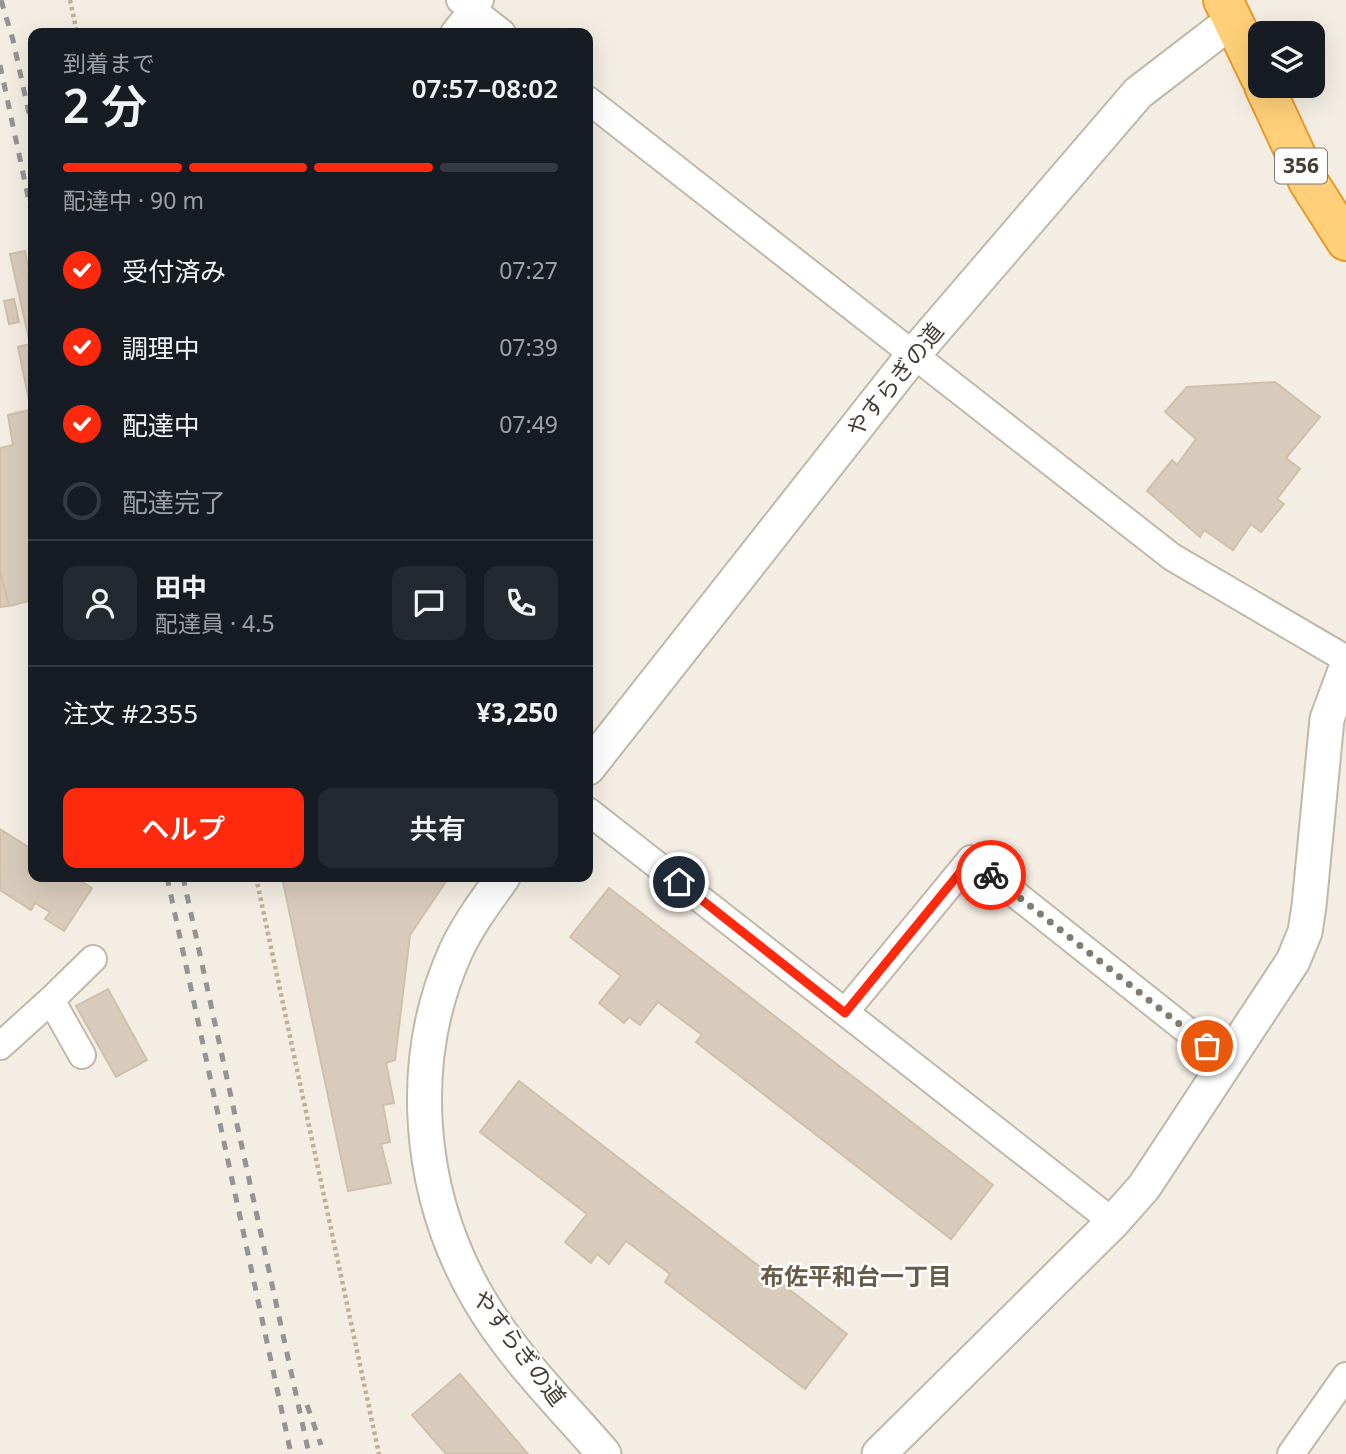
<!DOCTYPE html>
<html lang="ja">
<head>
<meta charset="utf-8">
<style>
  body { margin:0; font-family:"Noto Sans","Noto Sans JP",sans-serif; background:#242831; color:#f1f3f6; height:100vh; display:flex; flex-direction:column; font-size:26px; white-space:nowrap }
  * { box-sizing:border-box; margin:0 }
  p { font-size:23px; color:#9ea1a6 }
  .icon { flex:none; width:38px; height:38px; fill:none; stroke:currentColor; stroke-width:2; stroke-linecap:round; stroke-linejoin:round }
  .map { position:relative; flex:1; overflow:hidden }
  .drawer { position:absolute; left:28px; top:28px; width:565px; height:854px; display:flex; flex-direction:column; background:#171b24; border-radius:14px; box-shadow:0 7px 28px #0002 }
  .drawer>* { flex:none }
  .fabs { position:absolute; left:1248px; top:21px; display:grid; gap:14px }
  .fabs a { display:grid; place-items:center; width:77px; height:77px; border-radius:14px; background:#171b24; box-shadow:0 7px 28px #0002; font-size:35px }
  .pin { position:absolute; display:grid; place-items:center; width:60px; height:60px; color:#fff; margin:-30px; border:4px solid #fff; border-radius:50%; box-shadow:0 2px 7px #0007 }
  .courier { position:absolute; display:grid; place-items:center; width:70px; height:70px; margin:-35px; border:5px solid #ff2a0e; border-radius:50%; background:#fff; color:#222; box-shadow:0 2px 9px #0007 }
  .overview em { font-style:normal; font-weight:600 }
  .overview div { display:flex; flex-direction:column-reverse }
  .overview { display:flex; align-items:center; justify-content:space-between; height:119px; padding:0 35px }
  h1 { font-size:46px; font-weight:600; line-height:52px }
  .bar { display:grid; grid-template-columns:repeat(4,1fr); gap:10px 7px; align-content:center; height:84px; padding:0 35px }
  .bar i { height:9px; border-radius:5px; background:#363941 }
  .bar .current { background:#ff2a0e }
  .bar p { grid-column:span 4 }
  .line { display:flex; align-items:center; gap:18px; padding:0 35px; border-top:2px solid #363941 }
  .line div { flex:1 }
  .round { display:grid; place-items:center; flex:none; width:74px; height:74px; border-radius:14px; background:#242831 }
  ol { padding:0 35px; list-style:none }
  li { display:flex; align-items:center; gap:21px; height:77px }
  li p { margin-inline-start:auto }
  li .icon { padding:7px; border-radius:50%; background:#ff2a0e; color:#fff; stroke-width:4 }
  li:last-child { color:#9ea1a6 }
  li i { width:38px; height:38px; border:4px solid #363941; border-radius:50% }
  .cta { display:flex; gap:14px; margin-top:auto; padding:14px 35px }
  .cta a { flex:1; height:80px; border-radius:14px; background:#ff2a0e; color:#fff; font-size:28px; font-weight:600; line-height:80px; text-align:center }
  .cta a+a { background:#242831; color:#f1f3f6 }
  .map>svg:first-child { display:block }
  .building { fill:#d8cbbb; stroke:#d0c0aa; stroke-width:2 }
  .lines { fill:none; stroke-linecap:round; stroke-linejoin:round }
  .minor-casing { stroke:#c2b8a8; stroke-width:30 }
  .tertiary-casing { stroke:#c2b8a8; stroke-width:37 }
  .trunk-casing { stroke:#e79a28; stroke-width:42 }
  .path { stroke:#c1b095; stroke-width:4.5; stroke-dasharray:3.5 3.5; stroke-linecap:butt }
  .minor { stroke:#fff; stroke-width:26 }
  .tertiary { stroke:#fff; stroke-width:33 }
  .trunk { stroke:#ffd079; stroke-width:38 }
  .rail { stroke:#949494; stroke-width:5; stroke-dasharray:9 9; stroke-linecap:butt }
  .done { stroke:#827b71; stroke-width:7; stroke-dasharray:0 12.6 }
  .route { stroke:#ff2a0e; stroke-width:9 }
  .labels { text-anchor:middle; stroke-width:5; stroke-linejoin:round; paint-order:stroke }
  .shield { fill:#fff; stroke:#7d7770; stroke-width:2 }
  .shield-label { font-size:21px; font-weight:bold; fill:#453d33 }
  .street-label { font-size:23px; fill:#453d33; stroke:#fff }
  .neighbourhood-label { font-size:24px; font-weight:bold; fill:#685b49; stroke:#fff }
</style>
</head>
<body>
<div class="map">
<svg width="1346" height="1454" viewBox="0 0 1346 1454">
  <rect width="100%" height="100%" fill="#f3ede3"/>
  <!-- building -->
  <path class="building" d="M25,251L33,290L31,410L18,347L30,344L10,254Z
    M14,299L19,322L9,324L4,301Z
    M1275,382L1320,417L1286,458L1300,469L1277,499L1284,504L1261,532L1251,524L1233,550L1204,530L1200,537L1147,491L1172,460L1177,465L1196,439L1165,412L1187,387Z
    M33,409V600L9,606L0,571V448L13,445L8,415Z
    M0,571L9,606L0,607Z
    M0,829L33,850V877H74L92,888L64,931L45,919L50,912L35,903L31,910L0,890Z
    M282,877H449L410,935L395,1060L386,1063L394,1103L383,1105L390,1142L381,1144L391,1183L348,1191Z
    M609,888L993,1185L951,1239L696,1042L702,1035L658,1002L640,1025L629,1017L624,1023L599,1003L621,976L570,937Z
    M108,989L147,1060L116,1077L76,1006Z
    M519,1081L847,1334L805,1389L665,1282L670,1274L626,1241L609,1264L597,1254L591,1263L565,1242L587,1214L480,1132Z
    M460,1374L528,1454H446L412,1415Z"/>
  <g class="lines">
    <!-- minor casing -->
    <g class="minor-casing">
      <path id="minor" d="M460,0L502,33
        M454,33L480,0
        M588,100L1172,557L1346,659
        M588,811L1113,1222
        M845,1012L971,859L1228,1063
        M0,1046L51,1000
        M82,1055L51,1000L93,959
        M1291,1454L1346,1376"/>
    </g>
    <!-- tertiary casing -->
    <g class="tertiary-casing">
      <path id="tertiary" d="M588,768L914,354L1138,93L1233,20
        M503,877C486,901 467,926 455,953C406,1063 418,1193 477,1296C510,1354 561,1404 604,1454
        M879,1454L1113,1222L1144,1187L1293,961L1305,932L1309,906L1327,719L1346,668"/>
    </g>
    <!-- trunk casing -->
    <g class="trunk-casing">
      <path id="trunk" d="M1223,0L1260,77
        M1264,86L1308,181L1346,241"/>
    </g>
    <!-- path -->
    <path class="path" d="M70,0L77,33
      M256,877L379,1454"/>
    <!-- minor -->
    <use href="#minor" class="minor"/>
    <!-- tertiary -->
    <use href="#tertiary" class="tertiary"/>
    <!-- trunk -->
    <use href="#trunk" class="trunk"/>
    <!-- rail -->
    <path class="rail" d="M1,0L13,40L33,132
      M0,65L33,220
      M167,877L291,1454
      M183,877L309,1454
      M307,1405L321,1445"/>
  </g>
  <g class="lines">
    <!-- done -->
    <path class="done" d="M991,875L1207,1046"/>
    <!-- route -->
    <path class="route" d="M679,882L845,1013L971,859L991,875"/>
  </g>
  <g class="labels">
    <!-- shield labels -->
    <rect class="shield" x="1275" y="148.5" width="52" height="35" rx="5"/>
    <g class="shield-label">
      <text x="1301" y="173">356</text>
    </g>
    <!-- street labels -->
    <g class="street-label">
      <text transform="translate(895 380) rotate(-51)" y="8">やすらぎの道</text>
      <text transform="translate(519 1348) rotate(53)" y="8">やすらぎの道</text>
    </g>
    <!-- neighbourhood labels -->
    <g class="neighbourhood-label">
      <text x="856" y="1285">布佐平和台一丁目</text>
    </g>
  </g>
</svg>
<div class="fabs">
<a><svg class="icon" aria-label="layers" viewBox="0 0 24 24"><path d="M12 4l9 5-9 5-9-5zM3 14l9 5 9-5"/></svg></a>
</div>
<div class="pin" style="left:1207px;top:1046px;background:#ea580c"><svg class="icon" aria-label="bag" viewBox="0 0 24 24"><path d="M5 8h14l-1 12H6zM9 8a3 3 0 0 1 6 0"/></svg></div>
<div class="pin" style="left:679px;top:882px;background:#1f2937"><svg class="icon" aria-label="home" viewBox="0 0 24 24"><path d="M3 11l9-7 9 7M6 9v11h12V9"/></svg></div>
<div class="courier" style="left:991px;top:875px"><svg class="icon" aria-label="bike" viewBox="0 0 24 24"><circle cx="6" cy="16" r="4"/><circle cx="18" cy="16" r="4"/><path d="M6 16l4-8h5l3 8M10 8l3 8H6M13 5h3"/></svg></div>
<section class="drawer">
<div class="overview"><div><h1>2 分</h1><p>到着まで</p></div><em>07:57–08:02</em></div>
<div class="bar"><i class="current"></i><i class="current"></i><i class="current"></i><i></i><p>配達中 · 90 m</p></div>
<ol>
<li><svg class="icon" aria-label="check" viewBox="0 0 24 24"><path d="M5 12l5 5 9-10"/></svg>受付済み<p>07:27</p></li>
<li><svg class="icon" aria-label="check" viewBox="0 0 24 24"><path d="M5 12l5 5 9-10"/></svg>調理中<p>07:39</p></li>
<li><svg class="icon" aria-label="check" viewBox="0 0 24 24"><path d="M5 12l5 5 9-10"/></svg>配達中<p>07:49</p></li>
<li><i></i>配達完了</li>
</ol>
<div class="line" style="height:126px"><a class="round"><svg class="icon" aria-label="person" viewBox="0 0 24 24"><circle cx="12" cy="8" r="4"/><path d="M4 21q1-7 8-7t8 7"/></svg></a><div><b>田中</b><p>配達員 · 4.5</p></div><a class="round"><svg class="icon" aria-label="chat" viewBox="0 0 24 24"><path d="M4 5h16v11H9l-5 4z"/></svg></a><a class="round"><svg class="icon" aria-label="phone" viewBox="0 0 24 24"><path d="M5 4h4l2 5-3 2q2 4 5 5l2-3 5 2v4C11 20 4 13 5 4z"/></svg></a></div>
<div class="line" style="height:91px"><div>注文 #2355</div><b>¥3,250</b></div>
<div class="cta"><a>ヘルプ</a><a>共有</a></div>
</section>
</div>
</body>
</html>
